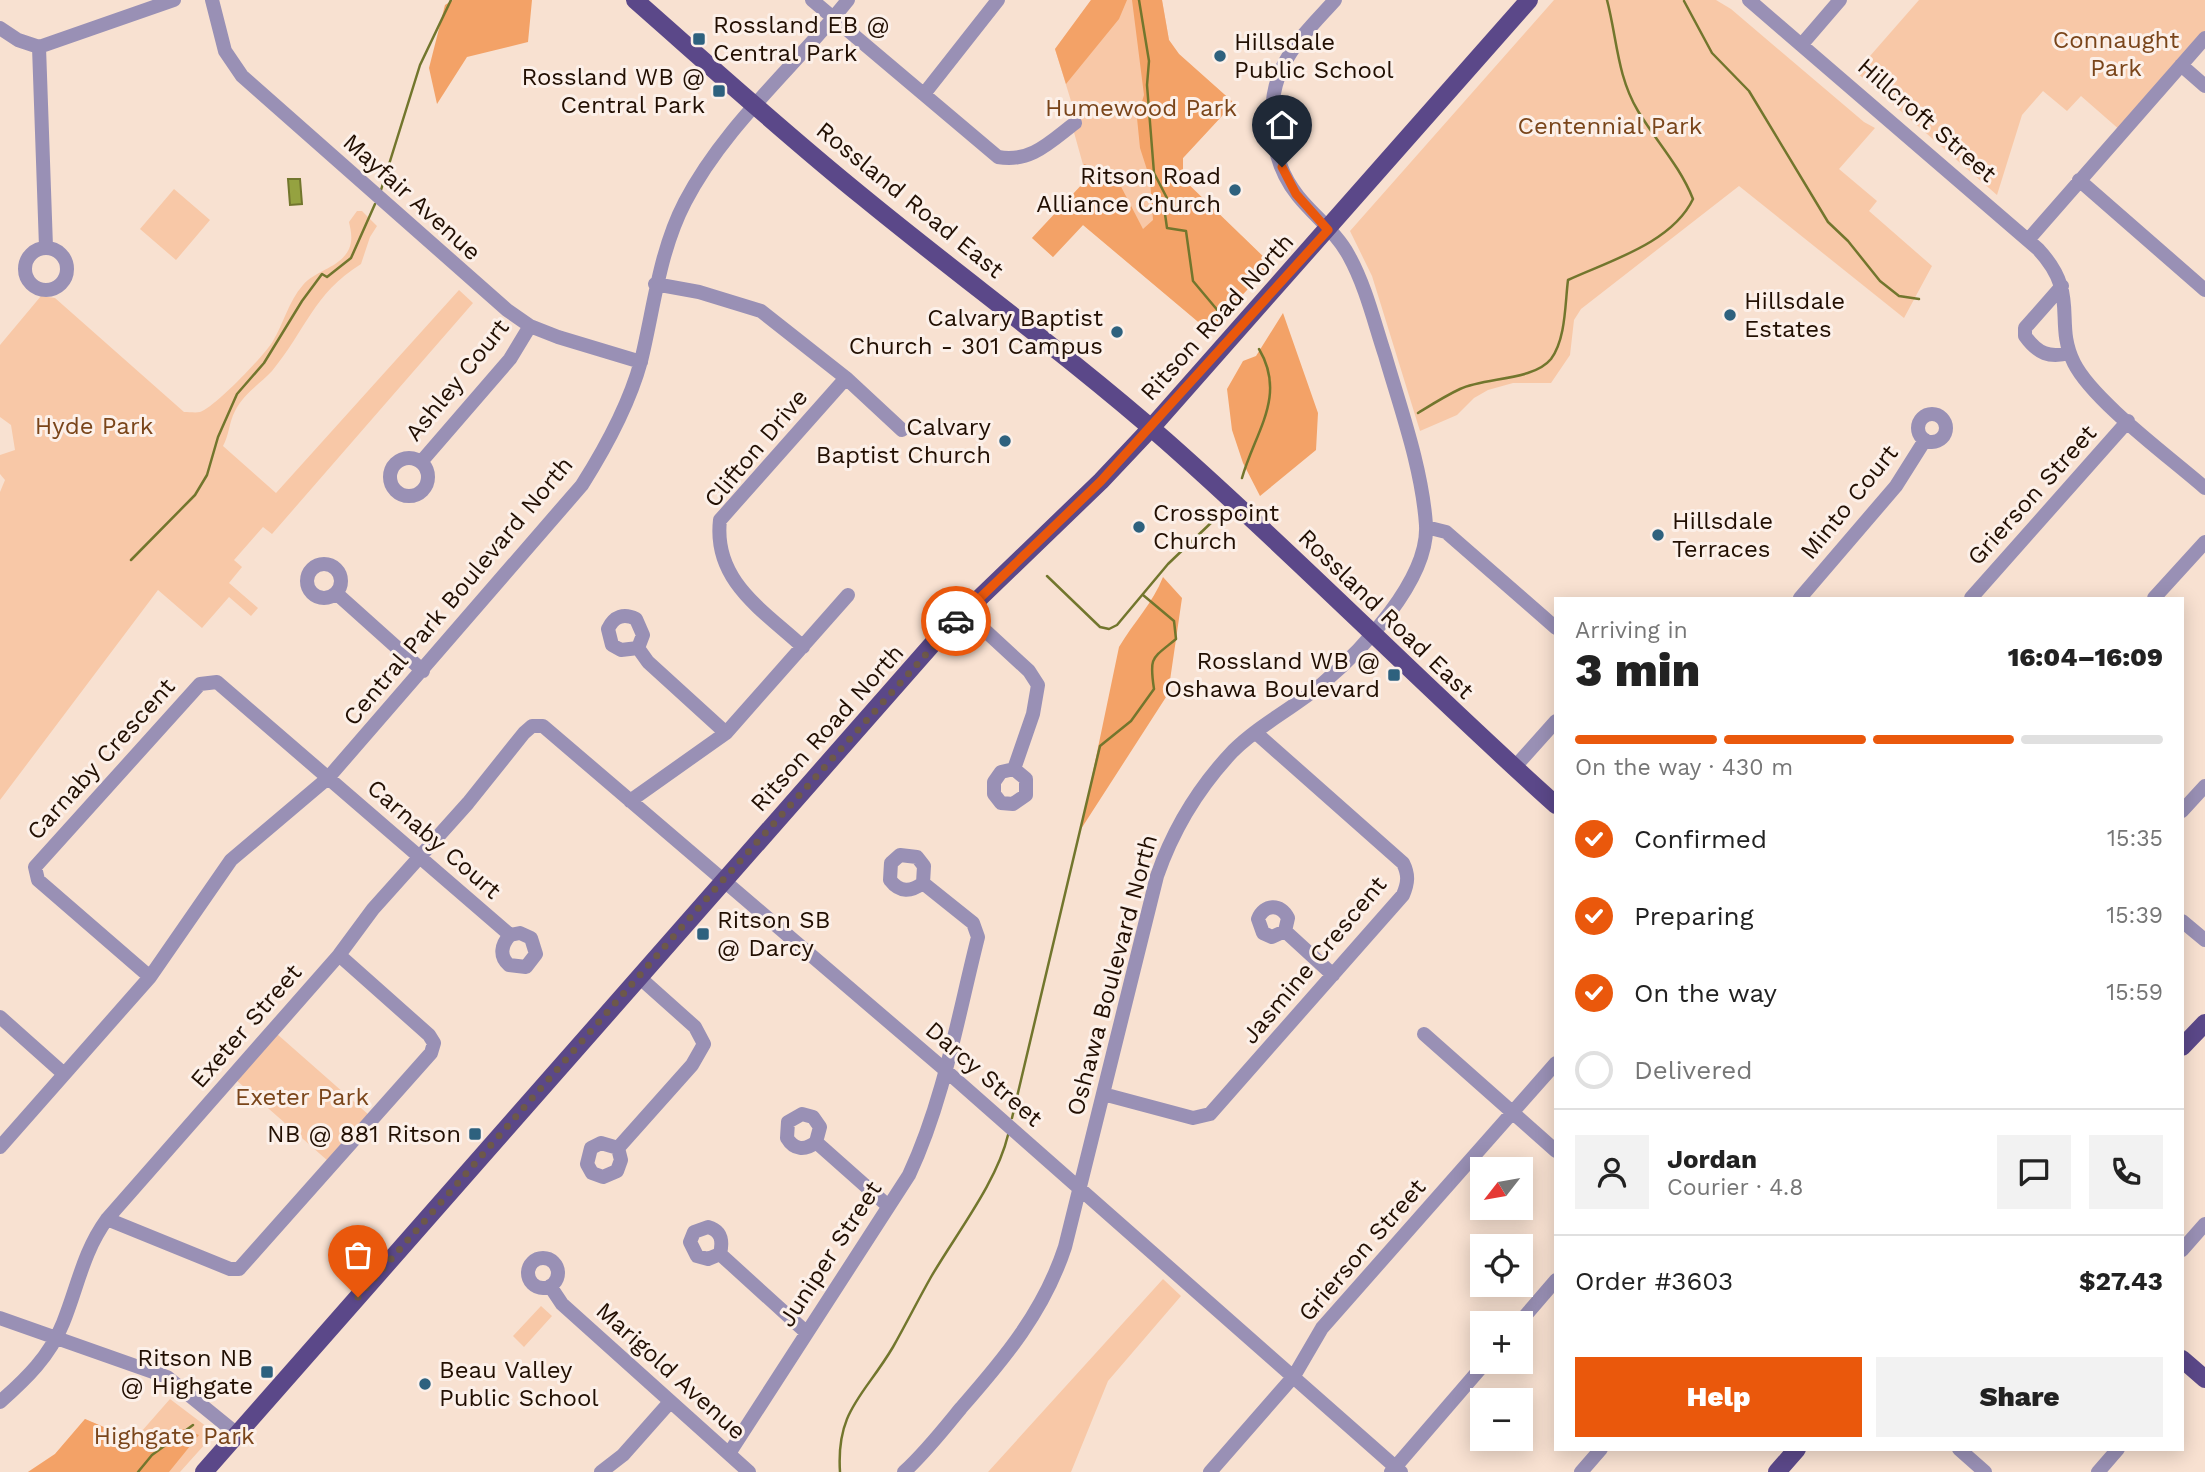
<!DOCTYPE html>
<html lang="en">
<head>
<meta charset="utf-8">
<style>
  body { margin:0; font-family:"Work Sans",sans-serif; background:#f2f2f2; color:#222; height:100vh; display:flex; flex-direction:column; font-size:26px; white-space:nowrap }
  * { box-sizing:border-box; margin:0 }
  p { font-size:23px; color:#767676 }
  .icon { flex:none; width:38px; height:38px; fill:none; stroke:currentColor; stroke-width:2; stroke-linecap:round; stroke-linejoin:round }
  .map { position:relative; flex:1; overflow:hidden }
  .drawer { position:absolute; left:1554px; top:597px; width:630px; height:854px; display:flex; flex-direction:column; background:#fff; border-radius:0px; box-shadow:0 4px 18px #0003 }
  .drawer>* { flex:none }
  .needle { width:46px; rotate:239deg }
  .fabs { position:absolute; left:1470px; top:1157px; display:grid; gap:14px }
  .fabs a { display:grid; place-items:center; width:63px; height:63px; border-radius:0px; background:#fff; box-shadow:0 4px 18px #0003; font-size:35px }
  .pin { position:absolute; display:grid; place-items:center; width:60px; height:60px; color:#fff; margin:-72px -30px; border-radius:50% 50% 50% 0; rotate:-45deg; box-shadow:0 0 7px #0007 }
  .pin .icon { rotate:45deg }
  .courier { position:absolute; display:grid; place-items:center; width:70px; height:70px; margin:-35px; border:5px solid #ea580c; border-radius:50%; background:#fff; color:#222; box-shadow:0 2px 9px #0007 }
  .overview em { font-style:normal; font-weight:800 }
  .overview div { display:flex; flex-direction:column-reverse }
  .overview { display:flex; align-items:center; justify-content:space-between; height:119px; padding:0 21px }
  h1 { font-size:46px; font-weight:800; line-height:52px }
  .bar { display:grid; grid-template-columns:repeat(4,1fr); gap:10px 7px; align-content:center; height:84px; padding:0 21px }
  .bar i { height:9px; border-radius:5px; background:#e0e0e0 }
  .bar .current { background:#ea580c }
  .bar p { grid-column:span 4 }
  .line { display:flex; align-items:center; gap:18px; padding:0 21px; border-top:2px solid #e0e0e0 }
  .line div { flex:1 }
  .round { display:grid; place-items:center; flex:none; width:74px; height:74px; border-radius:0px; background:#f2f2f2 }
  ol { padding:0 21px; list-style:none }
  li { display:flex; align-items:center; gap:21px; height:77px }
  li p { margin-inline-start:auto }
  li .icon { padding:7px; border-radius:50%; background:#ea580c; color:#fff; stroke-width:4 }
  li:last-child { color:#767676 }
  li i { width:38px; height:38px; border:4px solid #e0e0e0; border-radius:50% }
  .cta { display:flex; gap:14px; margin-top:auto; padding:14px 21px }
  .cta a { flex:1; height:80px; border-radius:0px; background:#ea580c; color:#fff; font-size:28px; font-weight:800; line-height:80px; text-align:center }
  .cta a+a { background:#f2f2f2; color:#222 }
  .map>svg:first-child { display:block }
  .green { fill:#f8c8a7 }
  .forest { fill:#f3a267 }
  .water { fill:#95a240; stroke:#72762d; stroke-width:2 }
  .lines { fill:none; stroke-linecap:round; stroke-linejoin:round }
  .stream { stroke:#72762d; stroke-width:2.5 }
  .minor { stroke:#9990b5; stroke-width:14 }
  .major { stroke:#5b4889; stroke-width:18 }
  .done { stroke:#6d584a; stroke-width:7; stroke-dasharray:0 12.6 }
  .route { stroke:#ea580c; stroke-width:9 }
  .poi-dot { fill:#2e617e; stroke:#fcf0e9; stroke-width:2.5 }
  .labels { text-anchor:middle; stroke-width:6; stroke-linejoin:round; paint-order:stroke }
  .poi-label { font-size:24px; fill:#220f02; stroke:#fcf0e9; text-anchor:start }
  .park-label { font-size:24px; fill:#7a451a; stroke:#fcf0e9 }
  .street-label { font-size:24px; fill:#220f02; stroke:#fcf0e9 }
</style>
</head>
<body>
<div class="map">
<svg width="2205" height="1472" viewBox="0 0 2205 1472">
  <rect width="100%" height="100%" fill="#f8e1d1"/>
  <!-- green -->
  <path class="green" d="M1091,0H1162L1169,40L1179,54L1234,103L1183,158V179L1271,264L1209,331L1083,225L1053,257L1032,238L1087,179L1070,118L1075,114L1055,49Z
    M1554,0H1716L1731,9L1864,122L1875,128L1839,169L1877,201L1869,211L1932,266L1904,318L1739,186L1581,309L1574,320L1570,355L1551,383H1513L1488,390L1474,398L1457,415L1420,431L1372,276L1350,231Z
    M1919,0H2205V38L2121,131L2081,96L2067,111L2043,91L2022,115L1997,195L1856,72Z
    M174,189L210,220L176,260L140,229Z
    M357,211H362L377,226L370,237L361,264C313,294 306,330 272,371C260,384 243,394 235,411C229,422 229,436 223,446L276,493L459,290L473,303L272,534L263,527L234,560L242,567L229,583L258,608L251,616L229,597L202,628L158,590L0,800V492L5,480L0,474V455L15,450L11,425L0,417V345L41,296L55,298L184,412C189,412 196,413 200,412C213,409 265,355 273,341C284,323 288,302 303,285C316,270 340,268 349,249C353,240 351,231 349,222Z
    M277,1034L369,1115L328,1161L236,1080Z
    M1163,1279L1181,1296L1108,1381L1071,1472H988Z
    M541,1306L552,1316L524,1347L513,1336Z
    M170,1399L215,1433L180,1472H28L55,1454L85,1419L134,1440Z"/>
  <!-- forest -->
  <path class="forest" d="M453,0H532L528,42L467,57L437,104L429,68L445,5Z
    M1091,0H1127L1119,19L1066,84L1055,49Z
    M1132,0H1162L1169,40L1179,54L1234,103L1183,158V179L1271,264L1209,331L1083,225L1053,257L1032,238L1087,179L1084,164L1115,175L1143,229L1153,220L1150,179L1140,148L1137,118L1144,95Z
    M1283,313L1318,413L1316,450L1260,496L1243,463L1232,430L1227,389L1243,361L1256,356Z
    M1163,577L1182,598L1168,694L1081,829L1119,647C1133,623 1153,603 1163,577Z
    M85,1419L134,1440L184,1429L199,1435L169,1472H28L55,1454Z"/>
  <!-- water -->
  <path class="water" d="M288,179H300L302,204L290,205Z"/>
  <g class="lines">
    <!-- stream -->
    <path class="stream" d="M1139,0L1149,61L1147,85L1154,173L1169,202L1165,214L1167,228L1186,231L1193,281L1219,312
      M1684,1L1712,53L1749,91L1828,222L1848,241L1880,281L1899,296L1919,299
      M381,190L420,65L451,0
      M1418,413C1431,405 1445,396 1460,389C1485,377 1533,381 1551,359C1566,339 1565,303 1568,280C1609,261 1672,243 1693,199C1680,166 1656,141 1638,111C1617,76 1617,38 1607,0
      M1242,478C1255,432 1287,396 1259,349
      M131,560L195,495L207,475L218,437L237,394L264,363L302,301L322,274L327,277L351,258L375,204
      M1047,576L1100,627L1109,629L1117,625L1168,564L1214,520
      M1012,1118L1100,746L1131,721L1154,689C1149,656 1152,659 1176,639L1174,621L1143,595
      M138,1472L152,1455L193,1425
      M840,1472C836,1410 864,1396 893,1347C906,1324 918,1300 931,1277C956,1234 997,1182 1008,1135"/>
    <!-- minor -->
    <path class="minor" d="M212,0L225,51L242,76L507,310L530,326L558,337L641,362
      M812,0L998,157C1031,163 1050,142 1075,123
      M1749,0L2038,249C2081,295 2053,321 2074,363C2093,401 2171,458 2205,488
      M0,28L18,40L39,47L174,0
      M1803,43L1840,0
      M39,47L46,247
      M2181,65L2205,86
      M924,94L998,0
      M2079,180L2205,290
      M2028,240L2205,38
      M25 269a21 21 0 1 1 42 0a21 21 0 1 1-42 0Z
      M655,284L699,292L761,311L846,378L902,430
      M2062,286L2025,328V336C2038,354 2049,358 2070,353
      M1918 428a14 14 0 1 1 28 0a14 14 0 1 1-28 0Z
      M390 477a19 19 0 1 1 38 0a19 19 0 1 1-38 0Z
      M421,462L510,359L530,326
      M1426,527L1446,532L1556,628
      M307 581a17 17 0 1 1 34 0a17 17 0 1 1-34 0Z
      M336,593L423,671
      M1800,598L1896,486L1925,440
      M1971,598L2128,421
      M2154,598L2205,542
      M965,612L1029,671L1038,685L1033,714L1014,769L1001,772L994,782V794L1001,803L1013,804L1026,795V779L1014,769
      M803,647C763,610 713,581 720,520L846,378
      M638,648L621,650L612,645L608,629C614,616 624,613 636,619L643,635L638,648L648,662L726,733
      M1514,768L1556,721
      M630,801L726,733L848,595
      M2182,811L2205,786
      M2182,921L2205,940
      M1285,931L1272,937L1263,933L1258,919C1264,904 1281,903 1288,918L1285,931L1333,975
      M150,977L38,880L35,867L200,684L217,682L510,935L520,933L531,938L536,954L526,967L509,965C499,956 501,945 510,935
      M0,1017L64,1074
      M1424,1034L1556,1151
      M1103,1094L1193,1118L1210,1114L1403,895C1408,883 1409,875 1403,863L1255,732
      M816,1142C805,1151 794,1150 787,1138L788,1122L802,1114L813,1117L820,1127L816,1142L887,1205
      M0,1147L150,977L231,860L328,778L582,485C606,447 629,405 641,361C654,308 659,252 685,202C725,125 794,68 848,0
      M618,1148L601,1143L591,1148L587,1164L592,1173L603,1177L617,1171L621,1160L618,1148L692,1065L704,1044L695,1027L639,977
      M107,1219L230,1269H239L431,1053L434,1043L429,1035L339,955
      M2182,1250L2205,1224
      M720,1254C723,1241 722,1231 708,1227L694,1232L690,1242L697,1256L708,1259L720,1254L807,1333
      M528 1273a15 15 0 1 1 30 0a15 15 0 1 1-30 0Z
      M550,1286L562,1304L749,1472
      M0,1318L167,1377L237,1434
      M1519,1323L1556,1280
      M0,1402C26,1379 50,1356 63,1323C78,1286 83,1252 107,1219L339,955L373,909L468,803L524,733L532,726H543L944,1069L1401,1472
      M1959,1449L1985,1472
      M730,1452L909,1175C944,1100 958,1016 978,937L973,923L923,883L924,866L917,857L900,855L891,863L890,880C900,893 911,892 923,883
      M601,1472L623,1455L670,1402
      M904,1472C925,1453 943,1430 961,1408C1005,1358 1044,1311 1065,1247L1157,876C1174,827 1198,788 1233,751C1260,724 1294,708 1322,684C1361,651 1429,580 1426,525C1422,468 1401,410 1385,355C1374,322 1366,287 1349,256C1337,233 1314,216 1298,196C1268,159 1263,97 1288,57C1300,36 1319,18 1335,0
      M1210,1472L1294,1376L1322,1328L1556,1063
      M1391,1472L1486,1362
      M1581,1472L1601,1449
      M2098,1472L2118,1449"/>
    <!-- major -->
    <path class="major" d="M635,0C710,66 785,134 863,197C963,279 1068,355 1165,440C1299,558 1423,686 1556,805
      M2182,1047L2205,1023
      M2182,1359L2205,1379
      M204,1472L936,640L1101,481L1151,428L1529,0
      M1777,1472L1797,1449"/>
  </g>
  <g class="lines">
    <!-- done -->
    <path class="done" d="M358,1297L723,880L956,621"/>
    <!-- route -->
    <path class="route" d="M956,621L1101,481L1328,230L1296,194L1282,167"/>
  </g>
  <!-- markers -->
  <g class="poi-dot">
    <rect x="692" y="32" width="14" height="14" rx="3.5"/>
    <circle cx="1220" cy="56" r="7"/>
    <rect x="712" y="84" width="14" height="14" rx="3.5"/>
    <circle cx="1235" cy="190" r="7"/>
    <circle cx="1730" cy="315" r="7"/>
    <circle cx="1117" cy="332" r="7"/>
    <circle cx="1005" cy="441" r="7"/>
    <circle cx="1139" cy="527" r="7"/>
    <circle cx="1658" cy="535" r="7"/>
    <rect x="1387" y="668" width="14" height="14" rx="3.5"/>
    <rect x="696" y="927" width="14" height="14" rx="3.5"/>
    <rect x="468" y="1127" width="14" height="14" rx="3.5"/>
    <rect x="260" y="1365" width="14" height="14" rx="3.5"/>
    <circle cx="425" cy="1384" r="7"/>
  </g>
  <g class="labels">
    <!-- poi labels -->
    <g class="poi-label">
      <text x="713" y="33">Rossland EB @<tspan x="713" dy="28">Central Park</tspan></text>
      <text x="1234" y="50">Hillsdale<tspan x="1234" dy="28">Public School</tspan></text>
      <text x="705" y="85" text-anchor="end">Rossland WB @<tspan x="705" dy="28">Central Park</tspan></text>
      <text x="1221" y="184" text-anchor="end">Ritson Road<tspan x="1221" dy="28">Alliance Church</tspan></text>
      <text x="1744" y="309">Hillsdale<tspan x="1744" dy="28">Estates</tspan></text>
      <text x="1103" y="326" text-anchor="end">Calvary Baptist<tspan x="1103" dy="28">Church - 301 Campus</tspan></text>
      <text x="991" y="435" text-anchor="end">Calvary<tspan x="991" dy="28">Baptist Church</tspan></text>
      <text x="1153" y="521">Crosspoint<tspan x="1153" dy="28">Church</tspan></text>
      <text x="1672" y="529">Hillsdale<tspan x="1672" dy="28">Terraces</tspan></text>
      <text x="1380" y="669" text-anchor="end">Rossland WB @<tspan x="1380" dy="28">Oshawa Boulevard</tspan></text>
      <text x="717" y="928">Ritson SB<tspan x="717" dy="28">@ Darcy</tspan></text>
      <text x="461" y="1142" text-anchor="end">NB @ 881 Ritson</text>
      <text x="253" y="1366" text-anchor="end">Ritson NB<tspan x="253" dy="28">@ Highgate</tspan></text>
      <text x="439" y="1378">Beau Valley<tspan x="439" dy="28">Public School</tspan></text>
    </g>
    <!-- park labels -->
    <g class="park-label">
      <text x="2116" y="48">Connaught<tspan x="2116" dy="28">Park</tspan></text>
      <text x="1141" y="116">Humewood Park</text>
      <text x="1610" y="134">Centennial Park</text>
      <text x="94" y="434">Hyde Park</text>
      <text x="302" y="1105">Exeter Park</text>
      <text x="174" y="1444">Highgate Park</text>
    </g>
    <!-- street labels -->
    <g class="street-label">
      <text transform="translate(1927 120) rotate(41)" y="8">Hillcroft Street</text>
      <text transform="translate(412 197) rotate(42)" y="8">Mayfair Avenue</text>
      <text transform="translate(910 200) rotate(39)" y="8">Rossland Road East</text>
      <text transform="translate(1217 317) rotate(-48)" y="8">Ritson Road North</text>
      <text transform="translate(457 380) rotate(-51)" y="8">Ashley Court</text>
      <text transform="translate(756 448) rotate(-50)" y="8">Clifton Drive</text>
      <text transform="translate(2032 495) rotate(-48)" y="8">Grierson Street</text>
      <text transform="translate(1849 502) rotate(-51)" y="8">Minto Court</text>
      <text transform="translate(458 591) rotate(-50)" y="8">Central Park Boulevard North</text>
      <text transform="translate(1386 614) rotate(44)" y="8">Rossland Road East</text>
      <text transform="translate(827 728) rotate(-48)" y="8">Ritson Road North</text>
      <text transform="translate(101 759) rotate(-48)" y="8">Carnaby Crescent</text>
      <text transform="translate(434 839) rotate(41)" y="8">Carnaby Court</text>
      <text transform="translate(1314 960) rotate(-50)" y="8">Jasmine Crescent</text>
      <text transform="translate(1112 975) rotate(-75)" y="8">Oshawa Boulevard North</text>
      <text transform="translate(246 1026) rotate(-49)" y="8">Exeter Street</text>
      <text transform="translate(984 1074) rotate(41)" y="8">Darcy Street</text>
      <text transform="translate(1362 1250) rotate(-49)" y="8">Grierson Street</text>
      <text transform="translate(830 1254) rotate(-57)" y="8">Juniper Street</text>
      <text transform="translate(671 1371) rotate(42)" y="8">Marigold Avenue</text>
    </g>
  </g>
</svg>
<div class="fabs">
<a><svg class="needle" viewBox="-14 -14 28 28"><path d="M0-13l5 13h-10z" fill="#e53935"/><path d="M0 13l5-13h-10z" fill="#767676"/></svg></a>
<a><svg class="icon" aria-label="locate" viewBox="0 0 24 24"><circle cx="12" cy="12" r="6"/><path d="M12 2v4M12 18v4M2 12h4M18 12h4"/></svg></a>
<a>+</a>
<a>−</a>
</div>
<div class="pin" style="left:358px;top:1297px;background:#ea580c"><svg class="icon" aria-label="bag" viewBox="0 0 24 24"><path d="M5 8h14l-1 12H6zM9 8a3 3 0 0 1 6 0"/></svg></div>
<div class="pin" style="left:1282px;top:167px;background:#1f2937"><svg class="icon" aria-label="home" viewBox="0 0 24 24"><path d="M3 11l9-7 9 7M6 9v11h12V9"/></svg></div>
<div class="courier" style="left:956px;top:621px"><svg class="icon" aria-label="car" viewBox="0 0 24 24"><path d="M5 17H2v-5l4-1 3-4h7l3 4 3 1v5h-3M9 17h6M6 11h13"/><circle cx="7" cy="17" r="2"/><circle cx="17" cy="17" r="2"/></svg></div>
<section class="drawer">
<div class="overview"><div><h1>3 min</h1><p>Arriving in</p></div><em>16:04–16:09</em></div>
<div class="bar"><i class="current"></i><i class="current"></i><i class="current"></i><i></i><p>On the way · 430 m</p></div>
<ol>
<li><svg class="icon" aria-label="check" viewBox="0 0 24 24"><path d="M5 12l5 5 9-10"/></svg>Confirmed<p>15:35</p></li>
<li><svg class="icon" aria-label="check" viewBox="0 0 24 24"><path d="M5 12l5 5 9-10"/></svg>Preparing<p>15:39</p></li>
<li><svg class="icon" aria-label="check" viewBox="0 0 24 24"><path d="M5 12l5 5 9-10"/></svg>On the way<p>15:59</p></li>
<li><i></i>Delivered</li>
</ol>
<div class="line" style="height:126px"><a class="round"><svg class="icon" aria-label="person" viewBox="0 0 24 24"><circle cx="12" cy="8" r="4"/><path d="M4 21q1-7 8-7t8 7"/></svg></a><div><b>Jordan</b><p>Courier · 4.8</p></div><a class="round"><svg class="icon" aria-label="chat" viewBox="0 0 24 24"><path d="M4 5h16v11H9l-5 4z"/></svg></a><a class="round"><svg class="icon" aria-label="phone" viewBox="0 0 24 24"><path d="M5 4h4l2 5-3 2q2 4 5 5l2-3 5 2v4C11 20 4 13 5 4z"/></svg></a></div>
<div class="line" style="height:91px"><div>Order #3603</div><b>$27.43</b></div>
<div class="cta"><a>Help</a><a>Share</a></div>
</section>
</div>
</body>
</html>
